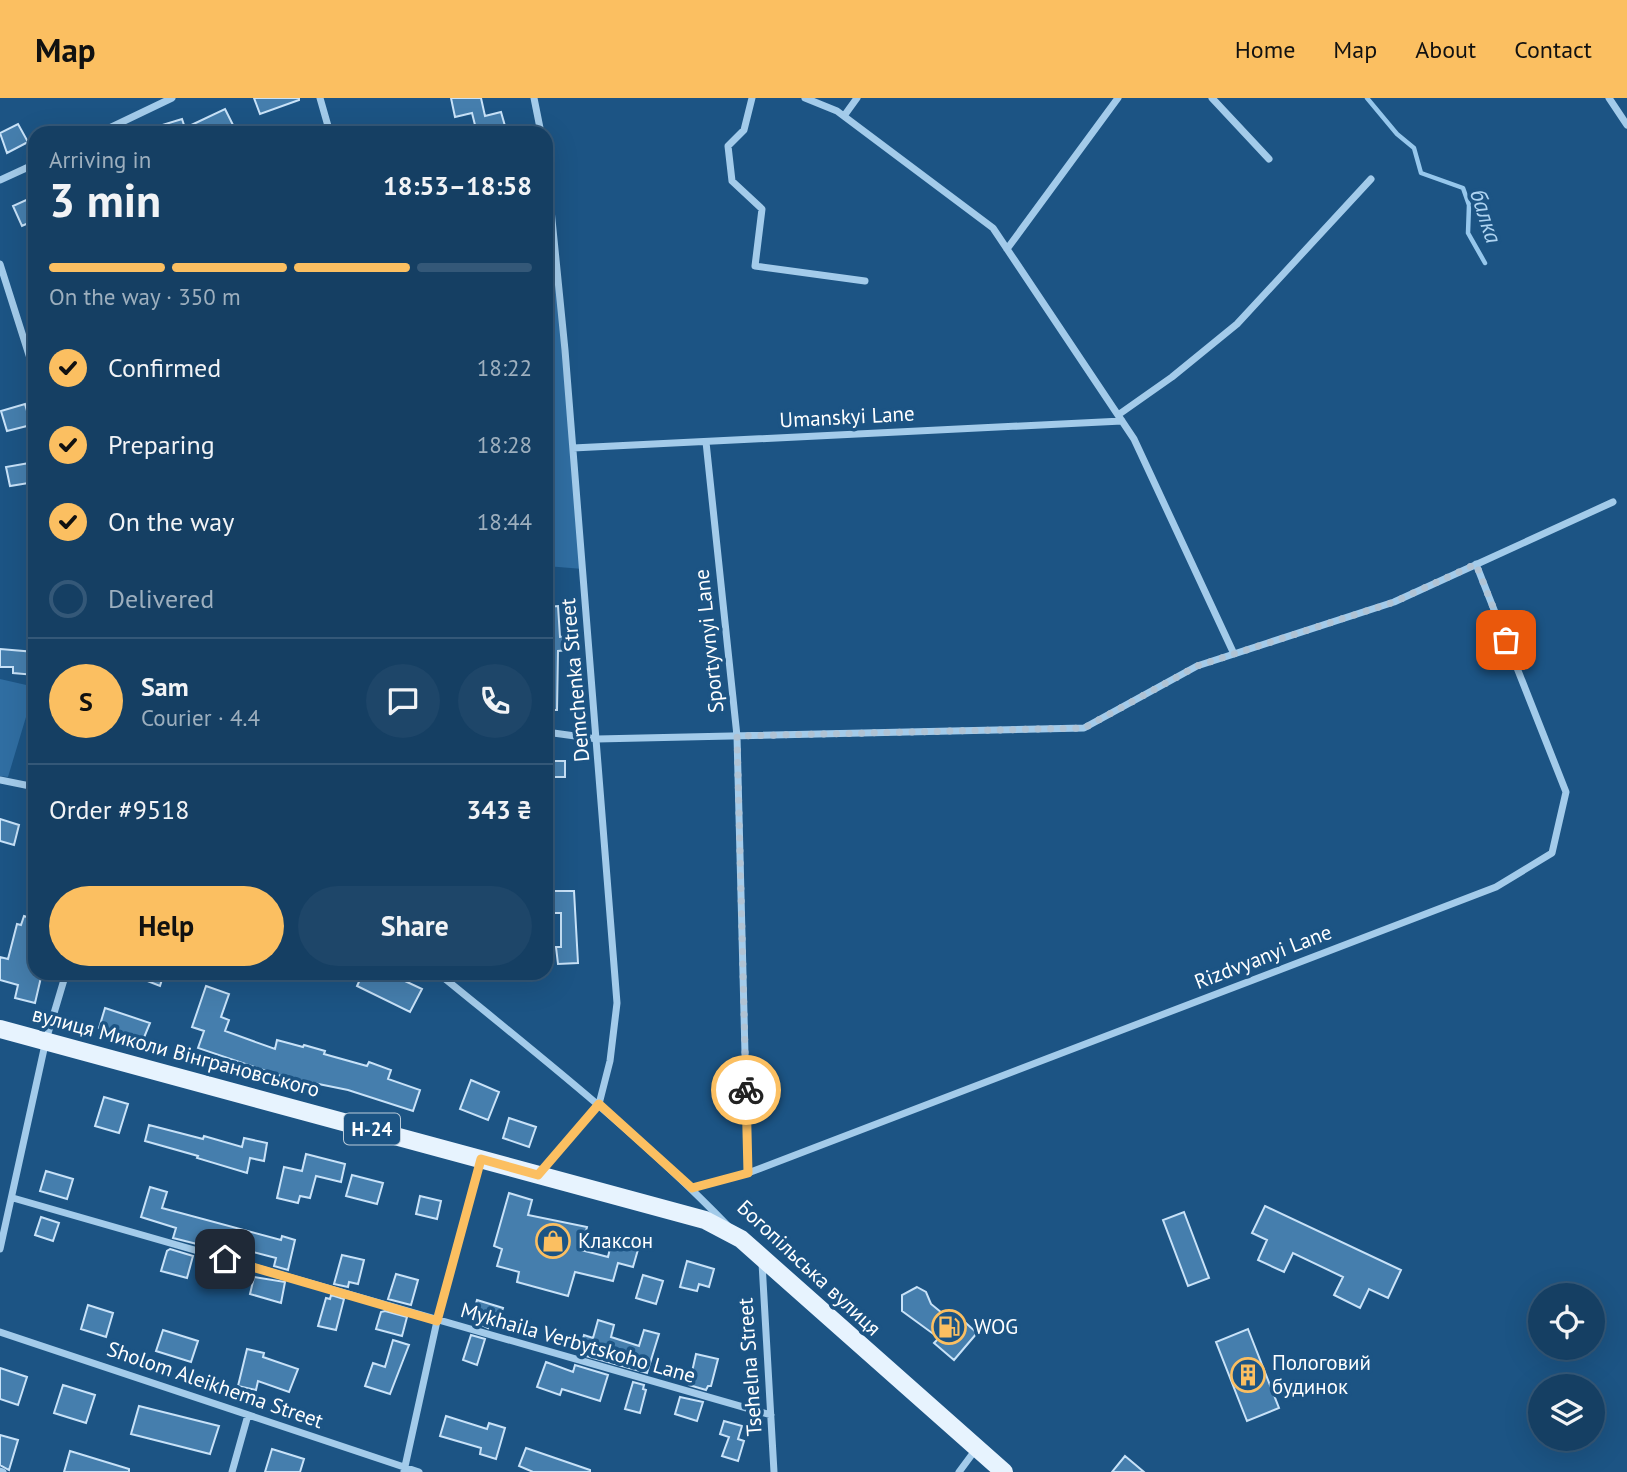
<!DOCTYPE html>
<html lang="en">
<head>
<meta charset="utf-8">
<style>
  body { margin:0; font-family:"PT Sans",sans-serif; background:#1e4669; color:#f1f3f6; height:100vh; display:flex; flex-direction:column; font-size:26px; white-space:nowrap }
  * { box-sizing:border-box; margin:0 }
  p { font-size:23px; color:#9dafbe }
  .icon { flex:none; width:38px; height:38px; fill:none; stroke:currentColor; stroke-width:2; stroke-linecap:round; stroke-linejoin:round }
  .map { position:relative; flex:1; overflow:hidden }
  .details { position:absolute; left:28px; top:28px; width:525px; height:854px; display:flex; flex-direction:column; background:#153f63; border-radius:21px; box-shadow:0 7px 28px #0002,0 0 0 2px #345878 }
  .details>* { flex:none }
  .tools { position:absolute; left:1528px; top:1185px; display:grid; gap:14px }
  .tools a { display:grid; place-items:center; width:77px; height:77px; border-radius:50%; background:#153f63; box-shadow:0 7px 28px #0002,0 0 0 2px #345878; font-size:35px }
  .pin { position:absolute; display:grid; place-items:center; width:60px; height:60px; color:#fff; margin:-30px; border-radius:14px; box-shadow:0 4px 10px #0006 }
  .courier { position:absolute; display:grid; place-items:center; width:70px; height:70px; margin:-35px; border:5px solid #fbbf61; border-radius:50%; background:#fff; color:#222; box-shadow:0 2px 9px #0007 }
  .head em { font-style:normal; font-weight:700 }
  .head div { display:flex; flex-direction:column-reverse }
  .head { display:flex; align-items:center; justify-content:space-between; height:119px; padding:0 21px }
  h1 { font-size:46px; font-weight:700; line-height:52px }
  .bar { display:grid; grid-template-columns:repeat(4,1fr); gap:10px 7px; align-content:center; height:84px; padding:0 21px }
  .bar i { height:9px; border-radius:5px; background:#345878 }
  .bar .current { background:#fbbf61 }
  .bar p { grid-column:span 4 }
  .line { display:flex; align-items:center; gap:18px; padding:0 21px; border-top:2px solid #345878 }
  .line div { flex:1 }
  .round { display:grid; place-items:center; flex:none; width:74px; height:74px; border-radius:37px; background:#1e4669 }
  ol { padding:0 21px; list-style:none }
  li { display:flex; align-items:center; gap:21px; height:77px }
  li p { margin-inline-start:auto }
  li .icon { padding:7px; border-radius:50%; background:#fbbf61; color:#111; stroke-width:4 }
  li:last-child { color:#9dafbe }
  li i { width:38px; height:38px; border:4px solid #345878; border-radius:50% }
  .primary-button { display:flex; gap:14px; margin-top:auto; padding:14px 21px }
  .primary-button a { flex:1; height:80px; border-radius:42px; background:#fbbf61; color:#111; font-size:28px; font-weight:700; line-height:80px; text-align:center }
  .primary-button a+a { background:#1e4669; color:#f1f3f6 }
  header { display:flex; align-items:center; gap:42px; box-sizing:border-box; height:98px; padding:0 35px; background:#fbbf61; color:#111 }
  header strong { font-size:33px }
  nav { display:flex; gap:38px; margin-inline-start:auto; font-size:24px }
  .map>svg:first-child { display:block }
  .green { fill:#306ea2 }
  .lines { fill:none; stroke-linecap:round; stroke-linejoin:round }
  .stream { stroke:#96c7ec; stroke-width:4.5 }
  .building { fill:#457ead; stroke:#c8e2f8; stroke-width:2 }
  .street { stroke:#a3cbea; stroke-width:7 }
  .primary { stroke:#e7f3fe; stroke-width:18 }
  .done { stroke:#b0c3d4; stroke-width:7; stroke-dasharray:0 12.6 }
  .route { stroke:#fbbf61; stroke-width:9 }
  .labels { text-anchor:middle; stroke-width:7; stroke-linejoin:round; paint-order:stroke }
  .shield { fill:#1c5484; stroke:#bbccda; stroke-width:2 }
  .shield-label { font-size:19px; font-weight:bold; fill:#fff }
  .street-label { font-size:21px; fill:#fff; stroke:#1c5484 }
  .poi-label { font-size:21px; fill:#fff; stroke:#1c5484; text-anchor:start }
  .water-label { font-size:23px; font-style:italic; fill:#afd4f2; stroke:#1c5484 }
</style>
</head>
<body>
<header>
<strong>Map</strong>
<nav><a>Home</a><a>Map</a><a>About</a><a>Contact</a></nav>
</header>
<div class="map">
<svg width="1627" height="1374" viewBox="0 0 1627 1374">
  <rect width="100%" height="100%" fill="#1c5484"/>
  <!-- green -->
  <path class="green" d="M546,110H551L583,471L546,468Z
    M0,581L35,589L8,679L0,678Z"/>
  <g class="lines">
    <!-- stream -->
    <path class="stream" d="M1367,0L1397,36L1414,50L1421,75L1463,90L1469,107L1468,135L1485,165"/>
  </g>
  <!-- building -->
  <path class="building" d="M254,0H299V2L260,16Z
    M451,0H481L485,18L501,14L507,35H477L472,15L455,19Z
    M225,11L235,31L225,35H146V32L182,21L185,30Z
    M18,26L28,44L7,55L0,35Z
    M35,98V122L22,128L13,108Z
    M25,306L31,327L7,333L1,313Z
    M35,364V384L10,388L6,369Z
    M558,508L560,539L569,538V552L558,553L557,612H546V509Z
    M0,551L35,554V577L13,575V569H0Z
    M547,663H565V679H547Z
    M0,721L19,727L14,747L0,743Z
    M546,793H574L578,865L558,866L556,849H561V815H546Z
    M24,818L35,822V875H42L35,905L15,900L18,887L0,882V859L8,861L17,826L21,827Z
    M127,875H164L160,888Z
    M363,875H388L422,891L410,914L357,888Z
    M206,888L229,896L221,919L229,922L225,933L275,951L277,942L303,949L304,947L325,953L324,956L367,968L369,964L391,972L388,981L420,992L413,1013L348,992L284,979L198,950L204,933L192,929Z
    M105,910L150,925L143,942L99,930Z
    M471,982L499,994L488,1022L460,1011Z
    M104,999L128,1006L119,1035L95,1028Z
    M509,1020L536,1029L529,1049L503,1040Z
    M149,1027L203,1041L204,1038L242,1049L244,1040L267,1045L264,1063L250,1060L247,1075L197,1060L198,1058L145,1043Z
    M306,1056L345,1066L341,1084L316,1078L310,1100L300,1098L298,1105L277,1100L284,1069L302,1073Z
    M46,1073L73,1081L67,1101L40,1093Z
    M352,1077L383,1085L377,1106L346,1098Z
    M150,1089L167,1094L162,1110L281,1142L282,1138L295,1142L288,1172L274,1168L276,1160L199,1140L197,1146L173,1140L176,1130L141,1119Z
    M509,1095L532,1102L528,1117L587,1129L581,1152L608,1159L612,1142L639,1148L633,1169L618,1165L613,1183L575,1174L568,1198L517,1184L519,1174L497,1168L502,1151L494,1148Z
    M420,1098L441,1103L437,1121L416,1116Z
    M1265,1108L1401,1172L1388,1200L1369,1191L1360,1210L1334,1197L1343,1179L1293,1155L1284,1174L1258,1162L1267,1142L1252,1135Z
    M1184,1114L1209,1180L1188,1188L1163,1122Z
    M41,1119L59,1125L53,1143L35,1137Z
    M170,1151L193,1158L187,1180L161,1173L167,1153Z
    M342,1157L364,1162L358,1186L349,1184L348,1189L334,1186Z
    M687,1163L714,1171L709,1189L699,1186L697,1193L680,1189Z
    M396,1176L418,1182L411,1207L388,1201Z
    M643,1177L663,1183L656,1206L636,1200Z
    M254,1179L285,1184L281,1205L250,1196Z
    M917,1189L926,1194L931,1206L953,1224L958,1218L977,1235L954,1262L934,1245L939,1240L902,1213V1197Z
    M331,1197L344,1201L336,1232L318,1228L326,1200L330,1201Z
    M477,1202L503,1210L497,1229L489,1227L488,1230L471,1222Z
    M88,1207L113,1215L106,1239L81,1231Z
    M385,1213L407,1219L402,1238L376,1231L381,1214Z
    M598,1222L614,1227L611,1239L639,1248L644,1232L659,1236L647,1275L579,1256L584,1237L593,1240Z
    M1248,1231L1279,1310L1247,1323L1216,1244Z
    M163,1232L198,1243L191,1264L156,1253Z
    M471,1237L485,1241L477,1267L463,1262Z
    M393,1242L409,1247L390,1296L365,1288L373,1265L385,1269Z
    M247,1251L264,1255L263,1259L298,1271L289,1294L258,1283L256,1292L238,1288Z
    M696,1256L718,1261L711,1288H708L706,1292L689,1287Z
    M546,1264L573,1274L575,1267L608,1277L600,1303L562,1291L560,1297L537,1289Z
    M0,1270L27,1279L18,1307L0,1301Z
    M633,1284L644,1287L643,1291L646,1292L640,1315L625,1311Z
    M63,1287L95,1297L86,1325L54,1315Z
    M680,1299L703,1304L697,1323L675,1316Z
    M139,1308L219,1328L210,1356L131,1336Z
    M446,1318L487,1331L489,1325L505,1330L496,1361L480,1356L481,1350L440,1338Z
    M724,1323L742,1328L738,1341L744,1343L738,1363L722,1358L729,1339L720,1336Z
    M0,1337L18,1342L9,1372L0,1367Z
    M526,1350L590,1372V1374H533L519,1368Z
    M272,1351L304,1361L300,1374H265Z
    M70,1353L129,1371V1374H64Z
    M1125,1358L1144,1374H1112Z"/>
  <g class="lines">
    <!-- street -->
    <path class="street" d="M320,0L330,35
      M534,0L541,35
      M752,0L744,32L728,48L732,83L762,111L755,168L865,183
      M805,0L837,13L993,130L1134,341L1234,556
      M1212,0L1269,61
      M1609,0L1627,27
      M844,18L857,0
      M99,35L172,0
      M0,82L35,66
      M1007,151L1118,0
      M0,166L35,276
      M1118,317L1172,279L1237,226L1371,81
      M706,344L737,638L748,1075
      M573,350L1122,323
      M546,634L597,641L1084,630L1197,568L1394,504L1613,404
      M0,682L35,689
      M438,875C537,956 638,1035 727,1127
      M539,1076L599,1006L610,963L617,905L565,252L546,61
      M692,1090L748,1075L1496,789L1552,755L1566,694L1476,466
      M13,1100L771,1317
      M0,1151L46,942L66,875
      M762,1165L774,1374
      M0,1234L419,1374
      M0,1373L3,1374
      M404,1373L437,1223L481,1062
      M232,1374L248,1317
      M959,1374L976,1351"/>
    <!-- primary -->
    <path class="primary" d="M0,931L705,1122L741,1141L1004,1374"/>
  </g>
  <g class="lines">
    <!-- done -->
    <path class="done" d="M746,992L737,638L1084,630L1197,568L1394,504L1476,466L1506,542"/>
    <!-- route -->
    <path class="route" d="M225,1161L437,1223L481,1061L538,1077L599,1006L692,1090L748,1075L746,992"/>
  </g>
  <!-- icons -->
  <defs>
    <g id="shop-ring" transform="scale(1.75)"><circle r="9.5" fill="#1c5484" stroke="#fbbf61" stroke-width="1.5"/><path d="M-5-2.5h2.3a2.7 3.5 0 0 1 5.4 0H5L5.5 6h-11ZM-1.5-2.5h3a1.5 2.3 0 0 0-3 0Z" fill="#fbbf61"/></g>
    <g id="fuel-ring" transform="scale(1.75)"><circle r="9.5" fill="#1c5484" stroke="#fbbf61" stroke-width="1.5"/><path d="M-5.5-6h7V0h2V4h1.3V-2.5L3-4.5l.8-.8L6-3V5H2.5V1h-1V6h-7ZM-4.2-4.7v3.2H.2V-4.7Z" fill="#fbbf61"/></g>
    <g id="building-ring" transform="scale(1.75)"><circle r="9.5" fill="#1c5484" stroke="#fbbf61" stroke-width="1.5"/><path d="M-4-6H4V6H1V3H-1V6H-4ZM-2.5-4.3h1.7v1.8h-1.7ZM.8-4.3h1.7v1.8H.8ZM-2.5-1h1.7V.8h-1.7ZM.8-1h1.7V.8H.8Z" fill="#fbbf61"/></g>
  </defs>
  <g fill-rule="evenodd">
    <use href="#shop-ring" x="553" y="1143"/>
    <use href="#fuel-ring" x="949" y="1229"/>
    <use href="#building-ring" x="1248" y="1277"/>
  </g>
  <g class="labels">
    <!-- shield labels -->
    <rect class="shield" x="344" y="1015.5" width="56" height="31" rx="5"/>
    <g class="shield-label">
      <text x="372" y="1038">Н-24</text>
    </g>
    <!-- street labels -->
    <g class="street-label">
      <text transform="translate(847 319) rotate(-3)" y="7">Umanskyi Lane</text>
      <text transform="translate(709 543) rotate(-96)" y="7">Sportyvnyi Lane</text>
      <text transform="translate(575 582) rotate(-95)" y="7">Demchenka Street</text>
      <text transform="translate(1263 859) rotate(-21)" y="7">Rizdvyanyi Lane</text>
      <text transform="translate(176 954) rotate(15)" y="7">вулиця Миколи Вінграновського</text>
      <text transform="translate(809 1170) rotate(43)" y="7">Богопільська вулиця</text>
      <text transform="translate(578 1245) rotate(16)" y="7">Mykhaila Verbytskoho Lane</text>
      <text transform="translate(750 1269) rotate(-94)" y="7">Tsehelna Street</text>
      <text transform="translate(215 1287) rotate(19)" y="7">Sholom Aleikhema Street</text>
    </g>
    <!-- poi labels -->
    <g class="poi-label">
      <text x="578" y="1150">Клаксон</text>
      <text x="974" y="1236">WOG</text>
      <text x="1272" y="1272">Пологовий<tspan x="1272" dy="24">будинок</tspan></text>
    </g>
    <!-- water labels -->
    <g class="water-label">
      <text transform="translate(1486 118) rotate(72)" y="8">балка</text>
    </g>
  </g>
</svg>
<div class="tools">
<a><svg class="icon" aria-label="locate" viewBox="0 0 24 24"><circle cx="12" cy="12" r="6"/><path d="M12 2v4M12 18v4M2 12h4M18 12h4"/></svg></a>
<a><svg class="icon" aria-label="layers" viewBox="0 0 24 24"><path d="M12 4l9 5-9 5-9-5zM3 14l9 5 9-5"/></svg></a>
</div>
<div class="pin" style="left:1506px;top:542px;background:#ea580c"><svg class="icon" aria-label="bag" viewBox="0 0 24 24"><path d="M5 8h14l-1 12H6zM9 8a3 3 0 0 1 6 0"/></svg></div>
<div class="pin" style="left:225px;top:1161px;background:#1f2937"><svg class="icon" aria-label="home" viewBox="0 0 24 24"><path d="M3 11l9-7 9 7M6 9v11h12V9"/></svg></div>
<div class="courier" style="left:746px;top:992px"><svg class="icon" aria-label="bike" viewBox="0 0 24 24"><circle cx="6" cy="16" r="4"/><circle cx="18" cy="16" r="4"/><path d="M6 16l4-8h5l3 8M10 8l3 8H6M13 5h3"/></svg></div>
<section class="details">
<div class="head"><div><h1>3 min</h1><p>Arriving in</p></div><em>18:53–18:58</em></div>
<div class="bar"><i class="current"></i><i class="current"></i><i class="current"></i><i></i><p>On the way · 350 m</p></div>
<ol>
<li><svg class="icon" aria-label="check" viewBox="0 0 24 24"><path d="M5 12l5 5 9-10"/></svg>Confirmed<p>18:22</p></li>
<li><svg class="icon" aria-label="check" viewBox="0 0 24 24"><path d="M5 12l5 5 9-10"/></svg>Preparing<p>18:28</p></li>
<li><svg class="icon" aria-label="check" viewBox="0 0 24 24"><path d="M5 12l5 5 9-10"/></svg>On the way<p>18:44</p></li>
<li><i></i>Delivered</li>
</ol>
<div class="line" style="height:126px"><b class="round" style="background:#fbbf61;color:#111">S</b><div><b>Sam</b><p>Courier · 4.4</p></div><a class="round"><svg class="icon" aria-label="chat" viewBox="0 0 24 24"><path d="M4 5h16v11H9l-5 4z"/></svg></a><a class="round"><svg class="icon" aria-label="phone" viewBox="0 0 24 24"><path d="M5 4h4l2 5-3 2q2 4 5 5l2-3 5 2v4C11 20 4 13 5 4z"/></svg></a></div>
<div class="line" style="height:91px"><div>Order #9518</div><b>343 ₴</b></div>
<div class="primary-button"><a>Help</a><a>Share</a></div>
</section>
</div>
</body>
</html>
